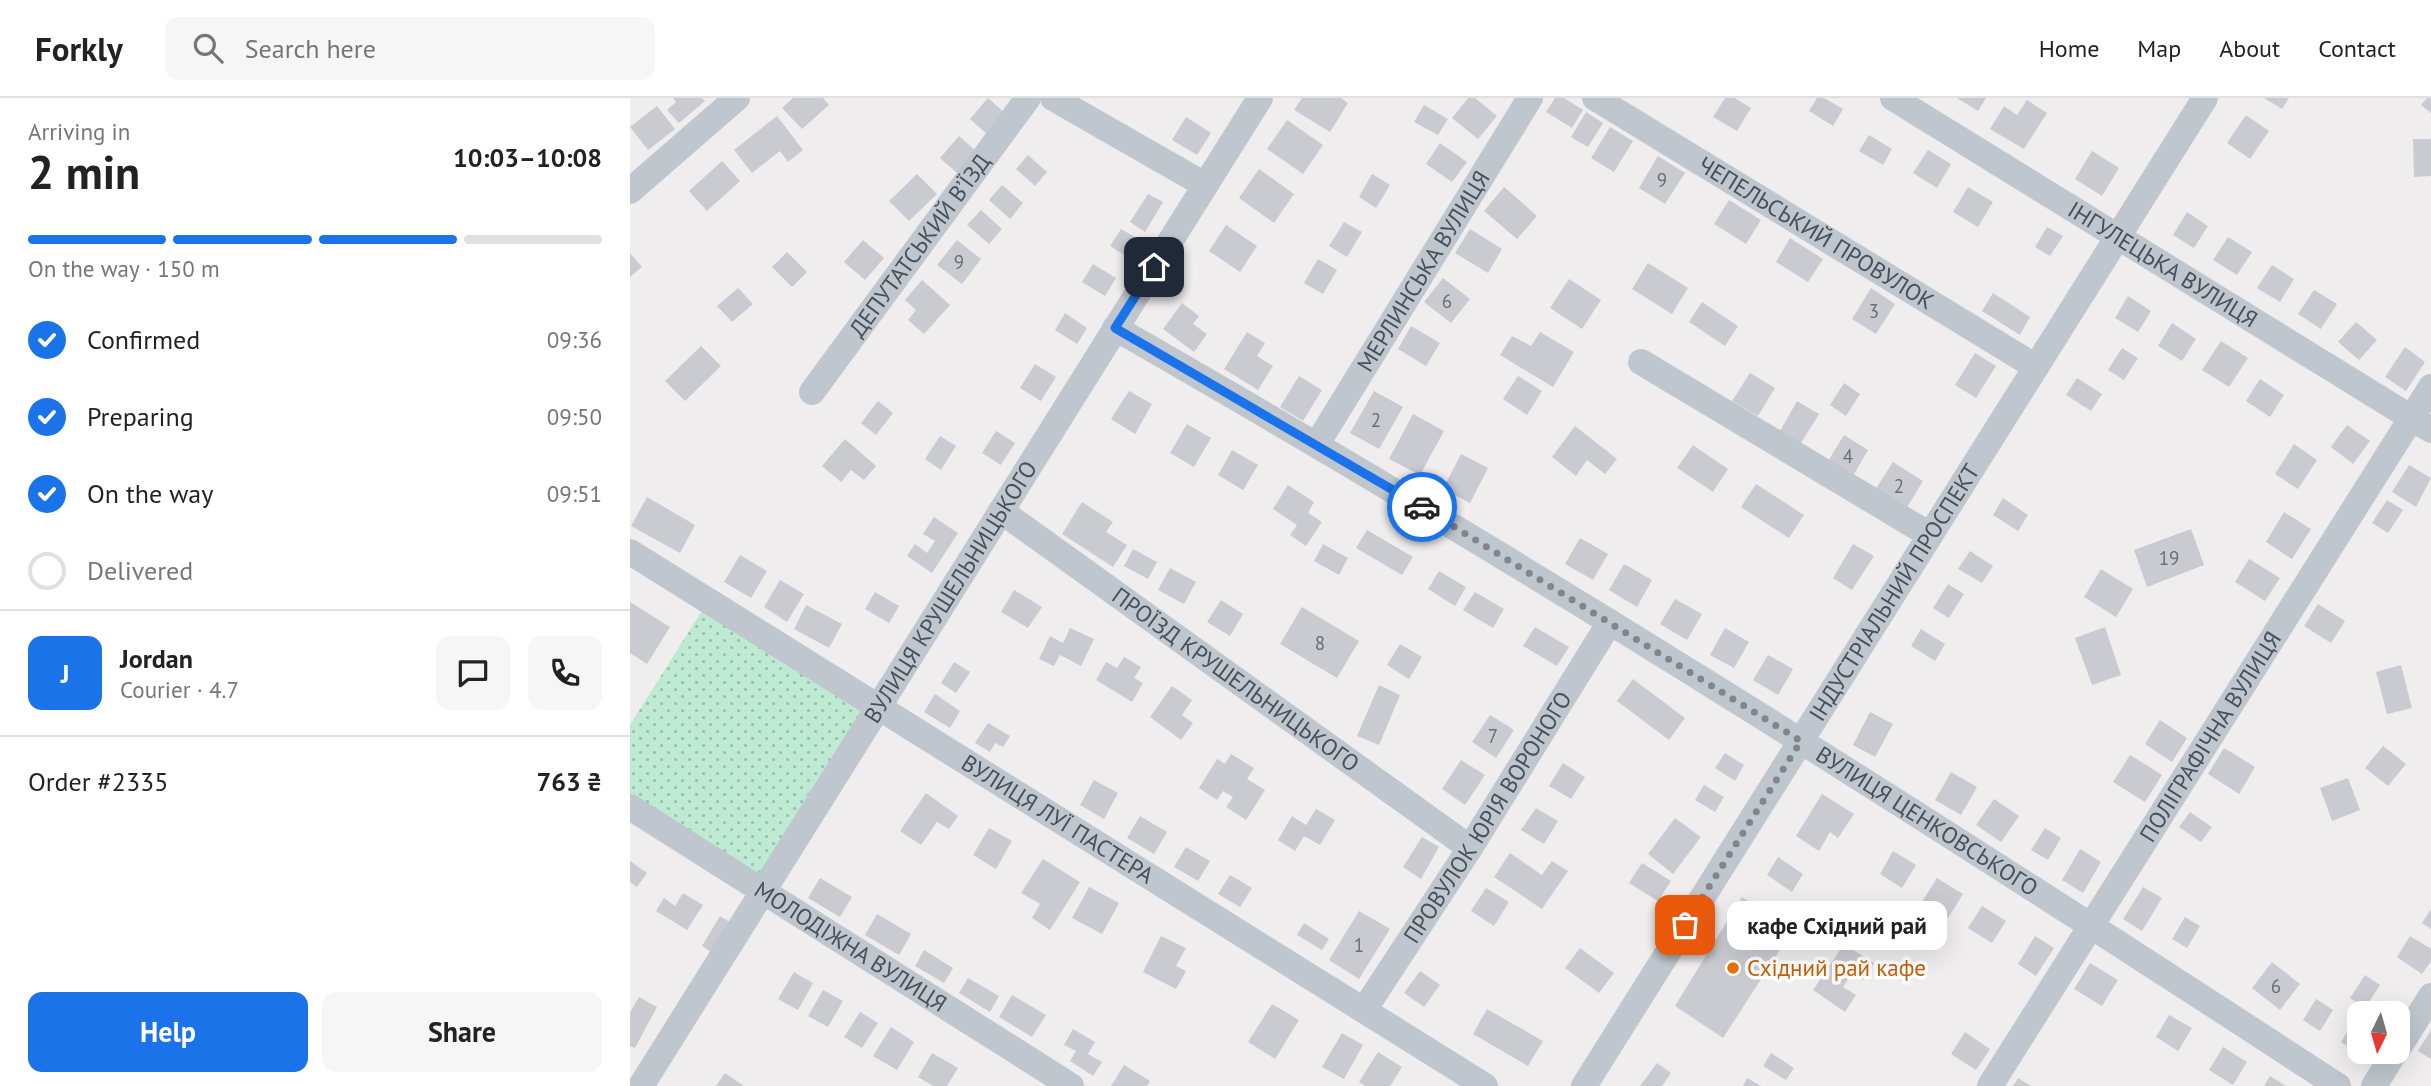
<!DOCTYPE html>
<html lang="en">
<head>
<meta charset="utf-8">
<style>
  body { margin:0; font-family:"PT Sans",sans-serif; background:#f6f6f6; color:#222; height:100vh; display:flex; flex-direction:column; font-size:26px; white-space:nowrap }
  * { box-sizing:border-box; margin:0 }
  p { font-size:23px; color:#767676 }
  .icon { flex:none; width:38px; height:38px; fill:none; stroke:currentColor; stroke-width:2; stroke-linecap:round; stroke-linejoin:round }
  .map { position:relative; flex:1; overflow:hidden }
  .panel { display:flex; flex-direction:column; background:#fff; width:630px }
  .panel>* { flex:none }
  .needle { width:46px; rotate:185deg }
  .fabs { position:absolute; left:1717px; top:903px; display:grid; gap:14px }
  .fabs a { display:grid; place-items:center; width:63px; height:63px; border-radius:14px; background:#fff; box-shadow:0 7px 28px #0002; font-size:35px }
  .pin { position:absolute; display:grid; place-items:center; width:60px; height:60px; color:#fff; margin:-30px; border-radius:14px; box-shadow:0 4px 10px #0006 }
  .courier { position:absolute; display:grid; place-items:center; width:70px; height:70px; margin:-35px; border:5px solid #1a73e8; border-radius:50%; background:#fff; color:#222; box-shadow:0 2px 9px #0007 }
  .bubble { position:absolute; height:49px; border-radius:14px; background:#fff; box-shadow:0 7px 28px #0002; font-size:23px; font-weight:700; line-height:49px; text-align:center }
  .headline em { font-style:normal; font-weight:700 }
  .headline div { display:flex; flex-direction:column-reverse }
  .headline { display:flex; align-items:center; justify-content:space-between; height:119px; padding:0 28px }
  h1 { font-size:46px; font-weight:700; line-height:52px }
  .bar { display:grid; grid-template-columns:repeat(4,1fr); gap:10px 7px; align-content:center; height:84px; padding:0 28px }
  .bar i { height:9px; border-radius:5px; background:#e0e0e0 }
  .bar .on { background:#1a73e8 }
  .bar p { grid-column:span 4 }
  .line { display:flex; align-items:center; gap:18px; padding:0 28px; border-top:2px solid #e0e0e0 }
  .line div { flex:1 }
  .round { display:grid; place-items:center; flex:none; width:74px; height:74px; border-radius:14px; background:#f6f6f6 }
  ol { padding:0 28px; list-style:none }
  li { display:flex; align-items:center; gap:21px; height:77px }
  li p { margin-inline-start:auto }
  li .icon { padding:7px; border-radius:50%; background:#1a73e8; color:#fff; stroke-width:4 }
  li:last-child { color:#767676 }
  li i { width:38px; height:38px; border:4px solid #e0e0e0; border-radius:50% }
  .primary-button { display:flex; gap:14px; margin-top:auto; padding:14px 28px }
  .primary-button a { flex:1; height:80px; border-radius:14px; background:#1a73e8; color:#fff; font-size:28px; font-weight:700; line-height:80px; text-align:center }
  .primary-button a+a { background:#f6f6f6; color:#222 }
  header { display:flex; align-items:center; gap:42px; box-sizing:border-box; height:98px; padding:0 35px; background:#fff; border-bottom:2px solid #e0e0e0 }
  header strong { font-size:33px }
  nav { display:flex; gap:38px; margin-inline-start:auto; font-size:24px }
  .search { width:490px; height:63px; background:#f6f6f6; display:flex; align-items:center; gap:18px; box-sizing:border-box; padding:0 24px; border-radius:14px; color:#767676; font-size:26px }
  main { display:flex; flex:1; min-height:0 }
  .map>svg:first-child { display:block }
  .grass { fill:url(#grass-dots) }
  .building { fill:#cacbd1 }
  .lines { fill:none; stroke-linecap:round; stroke-linejoin:round }
  .minor { stroke:#bfc6cd; stroke-width:26 }
  .done { stroke:#82868c; stroke-width:7; stroke-dasharray:0 12.6 }
  .route { stroke:#1a73e8; stroke-width:9 }
  .food-dot { fill:#e8710a; stroke:#fff; stroke-width:2.5 }
  .labels { text-anchor:middle; stroke-width:7; stroke-linejoin:round; paint-order:stroke }
  .number-label { font-size:19px; fill:#686e76 }
  .street-label { font-size:23px; fill:#474f58; stroke:#fff }
  .food-label { font-size:23px; fill:#c56008; stroke:#fff; text-anchor:start }
</style>
</head>
<body>
<header>
<strong>Forkly</strong>
<div class="search"><svg class="icon" aria-label="search" viewBox="0 0 24 24"><circle cx="10" cy="10" r="6"/><path d="M15 15l6 6"/></svg>Search here</div>
<nav><a>Home</a><a>Map</a><a>About</a><a>Contact</a></nav>
</header>
<main>
<section class="panel">
<div class="headline"><div><h1>2 min</h1><p>Arriving in</p></div><em>10:03–10:08</em></div>
<div class="bar"><i class="on"></i><i class="on"></i><i class="on"></i><i></i><p>On the way · 150 m</p></div>
<ol>
<li><svg class="icon" aria-label="check" viewBox="0 0 24 24"><path d="M5 12l5 5 9-10"/></svg>Confirmed<p>09:36</p></li>
<li><svg class="icon" aria-label="check" viewBox="0 0 24 24"><path d="M5 12l5 5 9-10"/></svg>Preparing<p>09:50</p></li>
<li><svg class="icon" aria-label="check" viewBox="0 0 24 24"><path d="M5 12l5 5 9-10"/></svg>On the way<p>09:51</p></li>
<li><i></i>Delivered</li>
</ol>
<div class="line" style="height:126px"><b class="round" style="background:#1a73e8;color:#fff">J</b><div><b>Jordan</b><p>Courier · 4.7</p></div><a class="round"><svg class="icon" aria-label="chat" viewBox="0 0 24 24"><path d="M4 5h16v11H9l-5 4z"/></svg></a><a class="round"><svg class="icon" aria-label="phone" viewBox="0 0 24 24"><path d="M5 4h4l2 5-3 2q2 4 5 5l2-3 5 2v4C11 20 4 13 5 4z"/></svg></a></div>
<div class="line" style="height:91px"><div>Order #2335</div><b>763 ₴</b></div>
<div class="primary-button"><a>Help</a><a>Share</a></div>
</section>
<div class="map">
<svg width="1801" height="988" viewBox="0 0 1801 988">
  <defs>
    <pattern id="grass-dots" width="8" height="8" patternUnits="userSpaceOnUse" patternTransform="scale(1.75)"><rect width="8" height="8" fill="#bee9d2"/><path d="M2 2h.1M6 6h.1" fill="none" stroke="#9cbfad" stroke-width="1.8" stroke-linecap="round"/></pattern>
  </defs>
  <rect width="100%" height="100%" fill="#efeded"/>
  <!-- grass -->
  <path class="grass" d="M78,503L237,603L135,790L0,709V627Z"/>
  <!-- building -->
  <path class="building" d="M43,0H72L75,3L49,25L37,12L46,4Z
    M163,0H193L199,7L172,31L152,10Z
    M358,0L377,17L359,38L340,21Z
    M672,0H711L718,5L700,34L664,12Z
    M838,0H845L867,18L848,41L822,20Z
    M925,0H934L953,12L942,30L916,14Z
    M1095,0H1105L1121,10L1107,33L1083,19Z
    M1187,0H1194L1213,11L1203,28L1179,13Z
    M1327,0H1356L1348,13Z
    M1634,0H1659L1652,11Z
    M1797,0H1801V15L1791,7Z
    M1397,2L1417,15L1394,51L1360,31L1374,8L1387,17Z
    M794,7L818,21L808,37L784,24Z
    M27,8L45,31L18,52L0,29Z
    M956,14L973,25L958,49L941,39Z
    M1616,17L1639,33L1620,61L1597,45Z
    M147,18L173,52L158,64L150,53L122,75L104,52Z
    M556,19L581,35L567,57L542,42Z
    M657,22L693,47L673,76L637,51Z
    M980,29L1003,43L984,74L961,60Z
    M1239,37L1262,51L1253,67L1229,53Z
    M329,38L346,53L327,75L310,60Z
    M1783,41H1801V78L1784,79Z
    M810,45L837,64L822,84L796,66Z
    M1298,52L1321,66L1307,90L1283,75Z
    M1462,53L1489,70L1472,98L1445,81Z
    M398,57L417,74L405,88L386,71Z
    M1028,58L1055,75L1035,106L1009,90Z
    M92,63L110,83L77,113L59,93Z
    M629,71L664,96L644,125L609,100Z
    M287,76L307,96L279,123L259,103Z
    M742,76L760,87L746,110L729,99Z
    M372,87L393,105L380,121L359,102Z
    M874,89L907,118L887,141L854,113Z
    M1338,89L1363,104L1348,129L1323,114Z
    M518,96L533,104L515,134L500,124Z
    M1099,102L1131,122L1116,146L1084,126Z
    M351,112L372,131L359,146L337,127Z
    M1557,114L1578,128L1564,150L1543,137Z
    M714,124L732,134L717,159L699,148Z
    M596,127L627,148L610,174L579,153Z
    M1417,129L1433,138L1420,158L1405,149Z
    M491,131L510,142L499,160L480,148Z
    M840,131L872,151L858,175L825,155Z
    M1598,139L1622,154L1607,177L1583,162Z
    M1160,140L1193,161L1178,184L1146,164Z
    M233,142L254,160L235,182L214,164Z
    M327,142L351,161L332,186L307,167Z
    M157,154L177,174L162,189L142,169Z
    M0,155L12,169L0,179Z
    M688,161L707,172L693,196L674,185Z
    M1018,165L1058,190L1042,216L1002,191Z
    M463,166L486,180L475,198L452,184Z
    M1642,167L1664,181L1650,204L1627,190Z
    M813,180L840,201L821,225L794,204Z
    M939,181L971,202L952,231L920,210Z
    M292,182L320,207L294,236L278,222L286,212L275,202Z
    M108,190L123,206L102,224L87,208Z
    M1241,190L1265,206L1246,236L1222,221Z
    M1684,192L1707,206L1691,231L1668,216Z
    M1363,195L1400,219L1390,237L1352,213Z
    M1498,198L1521,213L1508,234L1485,220Z
    M1072,204L1108,228L1095,248L1059,224Z
    M552,205L569,218L563,226L577,236L564,254L533,231Z
    M435,215L457,230L447,246L425,232Z
    M1726,224L1747,242L1729,262L1708,244Z
    M1542,225L1566,241L1552,263L1528,248Z
    M781,228L810,245L796,268L768,251Z
    M617,234L635,245L627,258L643,268L628,292L594,271Z
    M910,234L944,254L923,289L870,257L882,238L901,248Z
    M1591,243L1618,260L1599,289L1572,272Z
    M71,248L91,268L55,303L35,283Z
    M1775,249L1795,264L1776,293L1755,279Z
    M1492,250L1508,260L1494,282L1478,272Z
    M1345,255L1366,268L1346,300L1325,287Z
    M405,266L426,279L411,303L390,290Z
    M1120,275L1145,290L1128,318L1102,303Z
    M669,278L692,292L673,323L650,309Z
    M888,278L912,293L897,317L873,301Z
    M1447,280L1472,296L1461,313L1436,297Z
    M1630,281L1654,297L1640,319L1616,303Z
    M1214,285L1230,296L1216,318L1200,307Z
    M499,293L522,306L505,336L481,321Z
    M744,293L773,309L749,351L720,335Z
    M248,303L263,315L246,337L231,325Z
    M1167,303L1189,316L1171,345L1150,333Z
    M783,316L814,333L790,377L759,361Z
    M557,326L581,340L564,369L540,355Z
    M1717,327L1740,343L1723,366L1701,349Z
    M945,328L987,361L975,376L957,362L946,378L922,359Z
    M366,333L385,345L371,367L352,355Z
    M1214,337L1238,352L1223,378L1198,363Z
    M310,338L326,348L311,372L295,361Z
    M215,341L246,368L234,382L221,372L211,384L192,368Z
    M1664,346L1687,362L1668,391L1645,376Z
    M1063,347L1098,371L1083,394L1047,370Z
    M602,352L628,367L613,392L588,377Z
    M831,356L858,370L840,405L813,391Z
    M1263,364L1293,383L1276,411L1245,392Z
    M1779,367L1801,380L1786,409L1762,394Z
    M1126,386L1174,417L1159,440L1111,409Z
    M658,387L684,404L678,415L692,424L676,448L660,437L667,427L643,411Z
    M17,399L65,427L50,455L1,428Z
    M1373,400L1398,417L1388,433L1363,417Z
    M1757,402L1773,412L1758,435L1742,425Z
    M452,404L483,424L476,434L497,447L483,469L432,436Z
    M1654,414L1681,431L1662,461L1636,444Z
    M304,419L328,435L302,475L277,458L285,446L297,455L305,443L293,436Z
    M1561,431L1574,467L1517,489L1504,452Z
    M737,432L783,459L772,477L726,450Z
    M950,440L978,456L963,482L935,466Z
    M693,446L718,460L709,477L684,463Z
    M1223,446L1244,458L1222,492L1203,480Z
    M503,451L527,464L518,481L494,468Z
    M1340,453L1363,468L1352,485L1328,471Z
    M110,457L137,473L121,500L94,484Z
    M1619,461L1650,480L1635,503L1605,484Z
    M994,466L1022,482L1007,509L979,492Z
    M540,470L566,484L554,506L528,492Z
    M1471,471L1503,491L1486,519L1454,499Z
    M809,473L836,489L825,508L798,491Z
    M150,482L174,496L157,524L134,509Z
    M1318,486L1334,496L1319,520L1303,510Z
    M384,492L412,509L398,530L371,514Z
    M245,494L269,508L259,525L235,511Z
    M845,494L874,511L863,530L833,512Z
    M1045,501L1072,516L1057,542L1030,526Z
    M591,502L613,516L600,538L577,524Z
    M0,504L40,529L17,566L0,555Z
    M1688,506L1715,523L1701,545L1674,528Z
    M176,507L212,526L199,550L164,531Z
    M672,509L729,543L707,580L650,546Z
    M905,529L939,549L927,568L893,548Z
    M1475,529L1491,577L1462,587L1445,540Z
    M440,530L464,541L451,568L430,557L424,568L409,561L420,538L433,545Z
    M1095,530L1119,544L1104,570L1080,557Z
    M1291,531L1315,546L1305,563L1281,548Z
    M770,546L792,559L779,581L757,567Z
    M1138,557L1163,571L1148,597L1123,582Z
    M494,559L511,569L504,580L513,585L502,604L466,582L476,564L487,570Z
    M324,564L340,574L326,595L311,585Z
    M1771,567L1782,610L1757,616L1746,574Z
    M1003,581L1055,620L1039,642L987,603Z
    M749,587L770,597L749,647L727,638Z
    M542,588L562,602L552,617L563,625L551,642L520,619Z
    M305,596L330,613L320,630L294,614Z
    M1240,614L1263,626L1245,659L1223,647Z
    M860,617L884,632L866,660L842,644Z
    M1530,622L1557,640L1542,664L1515,646Z
    M358,625L380,638L373,649L365,645L360,654L345,645Z
    M1753,648L1776,666L1758,688L1735,670Z
    M1594,650L1625,669L1609,696L1578,676Z
    M1095,655L1114,667L1105,683L1085,670Z
    M601,656L624,670L617,681L635,692L616,722L596,709L603,699L593,693L587,702L569,690L587,661L595,666Z
    M1500,657L1532,677L1515,704L1483,684Z
    M831,662L855,677L835,707L812,691Z
    M933,665L955,679L941,701L919,688Z
    M1321,674L1347,689L1331,717L1305,702Z
    M1718,680L1730,712L1702,723L1690,690Z
    M464,682L488,695L474,721L450,707Z
    M1074,687L1094,699L1085,714L1065,702Z
    M296,695L328,718L319,731L307,724L291,747L270,733Z
    M1192,696L1224,716L1208,740L1200,734L1189,753L1166,738Z
    M1364,701L1389,718L1371,744L1346,727Z
    M906,710L928,723L914,746L891,732Z
    M686,711L705,722L690,747L674,738L665,753L648,742L662,718L676,727Z
    M1560,714L1582,729L1571,744L1549,729Z
    M510,718L537,734L524,756L497,740Z
    M1045,720L1071,739L1043,776L1018,756Z
    M359,730L382,743L366,771L343,757Z
    M1415,730L1431,740L1418,762L1401,752Z
    M792,739L809,749L791,781L773,769Z
    M556,749L580,763L568,783L544,769Z
    M1450,751L1471,764L1453,795L1432,782Z
    M1263,753L1286,767L1272,790L1250,776Z
    M880,755L912,777L922,763L938,773L912,811L864,779Z
    M1148,759L1173,776L1162,794L1137,777Z
    M413,761L450,784L420,832L402,820L410,806L391,795Z
    M0,763L17,775L7,789L0,784Z
    M1012,765L1041,783L1028,803L999,785Z
    M600,777L622,790L610,809L588,796Z
    M190,780L222,799L210,819L178,800Z
    M1307,780L1333,796L1318,820L1292,804Z
    M459,789L489,805L472,836L442,820Z
    M1513,789L1532,800L1512,833L1493,821Z
    M856,790L879,804L864,828L841,813Z
    M53,795L73,807L57,832L26,813L34,800L45,808Z
    M1112,799L1163,832L1093,940L1045,908Z
    M1352,808L1376,823L1362,845L1338,830Z
    M1801,811V831L1792,825Z
    M729,813L760,831L729,881L699,862Z
    M247,816L281,836L269,857L235,837Z
    M90,818L109,830L90,860L72,848Z
    M1555,819L1570,828L1557,850L1542,841Z
    M674,825L699,841L692,852L667,837Z
    M531,838L556,850L546,868L556,873L546,891L513,874Z
    M1405,838L1424,850L1406,878L1388,866Z
    M1780,838L1801,851V863L1792,876L1767,859Z
    M1214,846L1244,865L1233,882L1222,875L1213,889L1226,897L1215,914L1183,892Z
    M950,850L984,875L969,895L935,870Z
    M294,852L323,870L314,885L285,868Z
    M1642,864L1670,886L1650,912L1622,890Z
    M1460,865L1488,882L1472,908L1444,891Z
    M790,873L810,887L794,909L774,895Z
    M164,874L183,885L168,912L148,901Z
    M1735,877L1750,887L1735,910L1720,900Z
    M338,880L369,898L360,914L329,895Z
    M193,892L213,903L198,929L178,918Z
    M382,897L416,917L402,939L369,919Z
    M9,899L27,909L5,950L0,948V915Z
    M1686,901L1703,912L1690,933L1673,922Z
    M642,906L669,922L645,961L618,944Z
    M857,911L913,943L898,968L843,936Z
    M230,914L248,925L232,950L214,939Z
    M1539,917L1562,930L1548,953L1526,939Z
    M1727,918L1729,954H1742L1737,961L1711,944Z
    M261,929L284,944L267,972L243,958Z
    M443,931L465,944L458,956L472,964L463,978L440,963L446,953L434,947Z
    M1801,932V961L1788,953Z
    M1335,934L1360,951L1346,972L1321,956Z
    M712,935L733,947L714,981L692,969Z
    M1593,949L1617,964L1603,987L1579,972Z
    M748,954L772,969L760,988H735L729,984Z
    M302,955L328,970L317,988H303L288,979Z
    M1141,955L1164,970L1156,982L1133,968Z
    M1027,965L1041,975L1032,988H1010Z
    M494,967L520,983L517,988H481Z
    M95,975L114,988H86Z
    M1640,978L1656,988H1634Z
    M1117,980L1131,988H1113Z
    M1388,980L1401,988H1383Z"/>
  <g class="lines">
    <!-- minor -->
    <g class="minor">
      <path d="M423,0L575,87"/>
      <path id="s1" d="M965,0L1406,269"/>
      <path id="s2" d="M1263,0L1801,332"/>
      <path d="M0,93L107,0"/>
      <path id="s3" d="M485,230C902,468 1306,726 1708,988"/>
      <path d="M1011,264L1300,437"/>
      <path id="s4" d="M182,294L398,0"/>
      <path id="s5" d="M687,346L900,0"/>
      <path id="s6" d="M371,413L840,750"/>
      <path id="s7" d="M0,454L855,988"/>
      <path id="s8" d="M0,709L441,988"/>
      <path id="s9" d="M734,912L840,750L980,524"/>
      <path d="M1768,951L1801,898"/>
      <path id="s10" d="M11,988L630,0"/>
      <path id="s11" d="M954,988L1575,0"/>
      <path id="s12" d="M1360,988L1801,289"/>
      <path d="M1744,988L1765,954"/>
    </g>
  </g>
  <g class="lines">
    <!-- done -->
    <path class="done" d="M792,409L1171,643L1055,827"/>
    <!-- route -->
    <path class="route" d="M524,169L485,230L792,409"/>
  </g>
  <!-- markers -->
  <circle class="food-dot" cx="1103" cy="870" r="7"/>
  <g class="labels">
    <!-- number labels -->
    <g class="number-label">
      <text x="1032" y="89">9</text>
      <text x="329" y="171">9</text>
      <text x="817" y="210">6</text>
      <text x="1244" y="220">3</text>
      <text x="746" y="329">2</text>
      <text x="1218" y="365">4</text>
      <text x="1269" y="395">2</text>
      <text x="1539" y="467">19</text>
      <text x="690" y="552">8</text>
      <text x="863" y="645">7</text>
      <text x="729" y="854">1</text>
      <text x="1646" y="895">6</text>
    </g>
    <!-- street labels -->
    <g class="street-label">
      <text dy="8" stroke="none"><textPath href="#s1" startOffset="259">ЧЕПЕЛЬСЬКИЙ ПРОВУЛОК</textPath></text>
      <text dy="8" stroke="none"><textPath href="#s4" startOffset="182">ДЕПУТАТСЬКИЙ В’ЇЗД</textPath></text>
      <text dy="8" stroke="none"><textPath href="#s2" startOffset="317">ІНГУЛЕЦЬКА ВУЛИЦЯ</textPath></text>
      <text dy="8" stroke="none"><textPath href="#s5" startOffset="203">МЕРЛИНСЬКА ВУЛИЦЯ</textPath></text>
      <text dy="8" stroke="none"><textPath href="#s10" startOffset="583">ВУЛИЦЯ КРУШЕЛЬНИЦЬКОГО</textPath></text>
      <text dy="8" stroke="none"><textPath href="#s11" startOffset="583">ІНДУСТРІАЛЬНИЙ ПРОСПЕКТ</textPath></text>
      <text dy="8" stroke="none"><textPath href="#s6" startOffset="289">ПРОЇЗД КРУШЕЛЬНИЦЬКОГО</textPath></text>
      <text dy="8" stroke="none"><textPath href="#s12" startOffset="413">ПОЛІГРАФІЧНА ВУЛИЦЯ</textPath></text>
      <text dy="8" stroke="none"><textPath href="#s9" startOffset="229">ПРОВУЛОК ЮРІЯ ВОРОНОГО</textPath></text>
      <text dy="8" stroke="none"><textPath href="#s7" startOffset="504">ВУЛИЦЯ ЛУЇ ПАСТЕРА</textPath></text>
      <text dy="8" stroke="none"><textPath href="#s3" startOffset="950">ВУЛИЦЯ ЦЕНКОВСЬКОГО</textPath></text>
      <text dy="8" stroke="none"><textPath href="#s8" startOffset="261">МОЛОДІЖНА ВУЛИЦЯ</textPath></text>
    </g>
    <!-- food labels -->
    <g class="food-label">
      <text x="1117" y="878">Східний рай кафе</text>
    </g>
  </g>
</svg>
<div class="fabs">
<a><svg class="needle" viewBox="-14 -14 28 28"><path d="M0-13l5 13h-10z" fill="#e53935"/><path d="M0 13l5-13h-10z" fill="#767676"/></svg></a>
</div>
<div class="pin" style="left:1055px;top:827px;background:#ea580c"><svg class="icon" aria-label="bag" viewBox="0 0 24 24"><path d="M5 8h14l-1 12H6zM9 8a3 3 0 0 1 6 0"/></svg></div>
<div class="pin" style="left:524px;top:169px;background:#1f2937"><svg class="icon" aria-label="home" viewBox="0 0 24 24"><path d="M3 11l9-7 9 7M6 9v11h12V9"/></svg></div>
<div class="courier" style="left:792px;top:409px"><svg class="icon" aria-label="car" viewBox="0 0 24 24"><path d="M5 17H2v-5l4-1 3-4h7l3 4 3 1v5h-3M9 17h6M6 11h13"/><circle cx="7" cy="17" r="2"/><circle cx="17" cy="17" r="2"/></svg></div>
<div class="bubble" style="left:1097px;top:803px;width:220px">кафе Східний рай</div>
</div>
</main>
</body>
</html>
